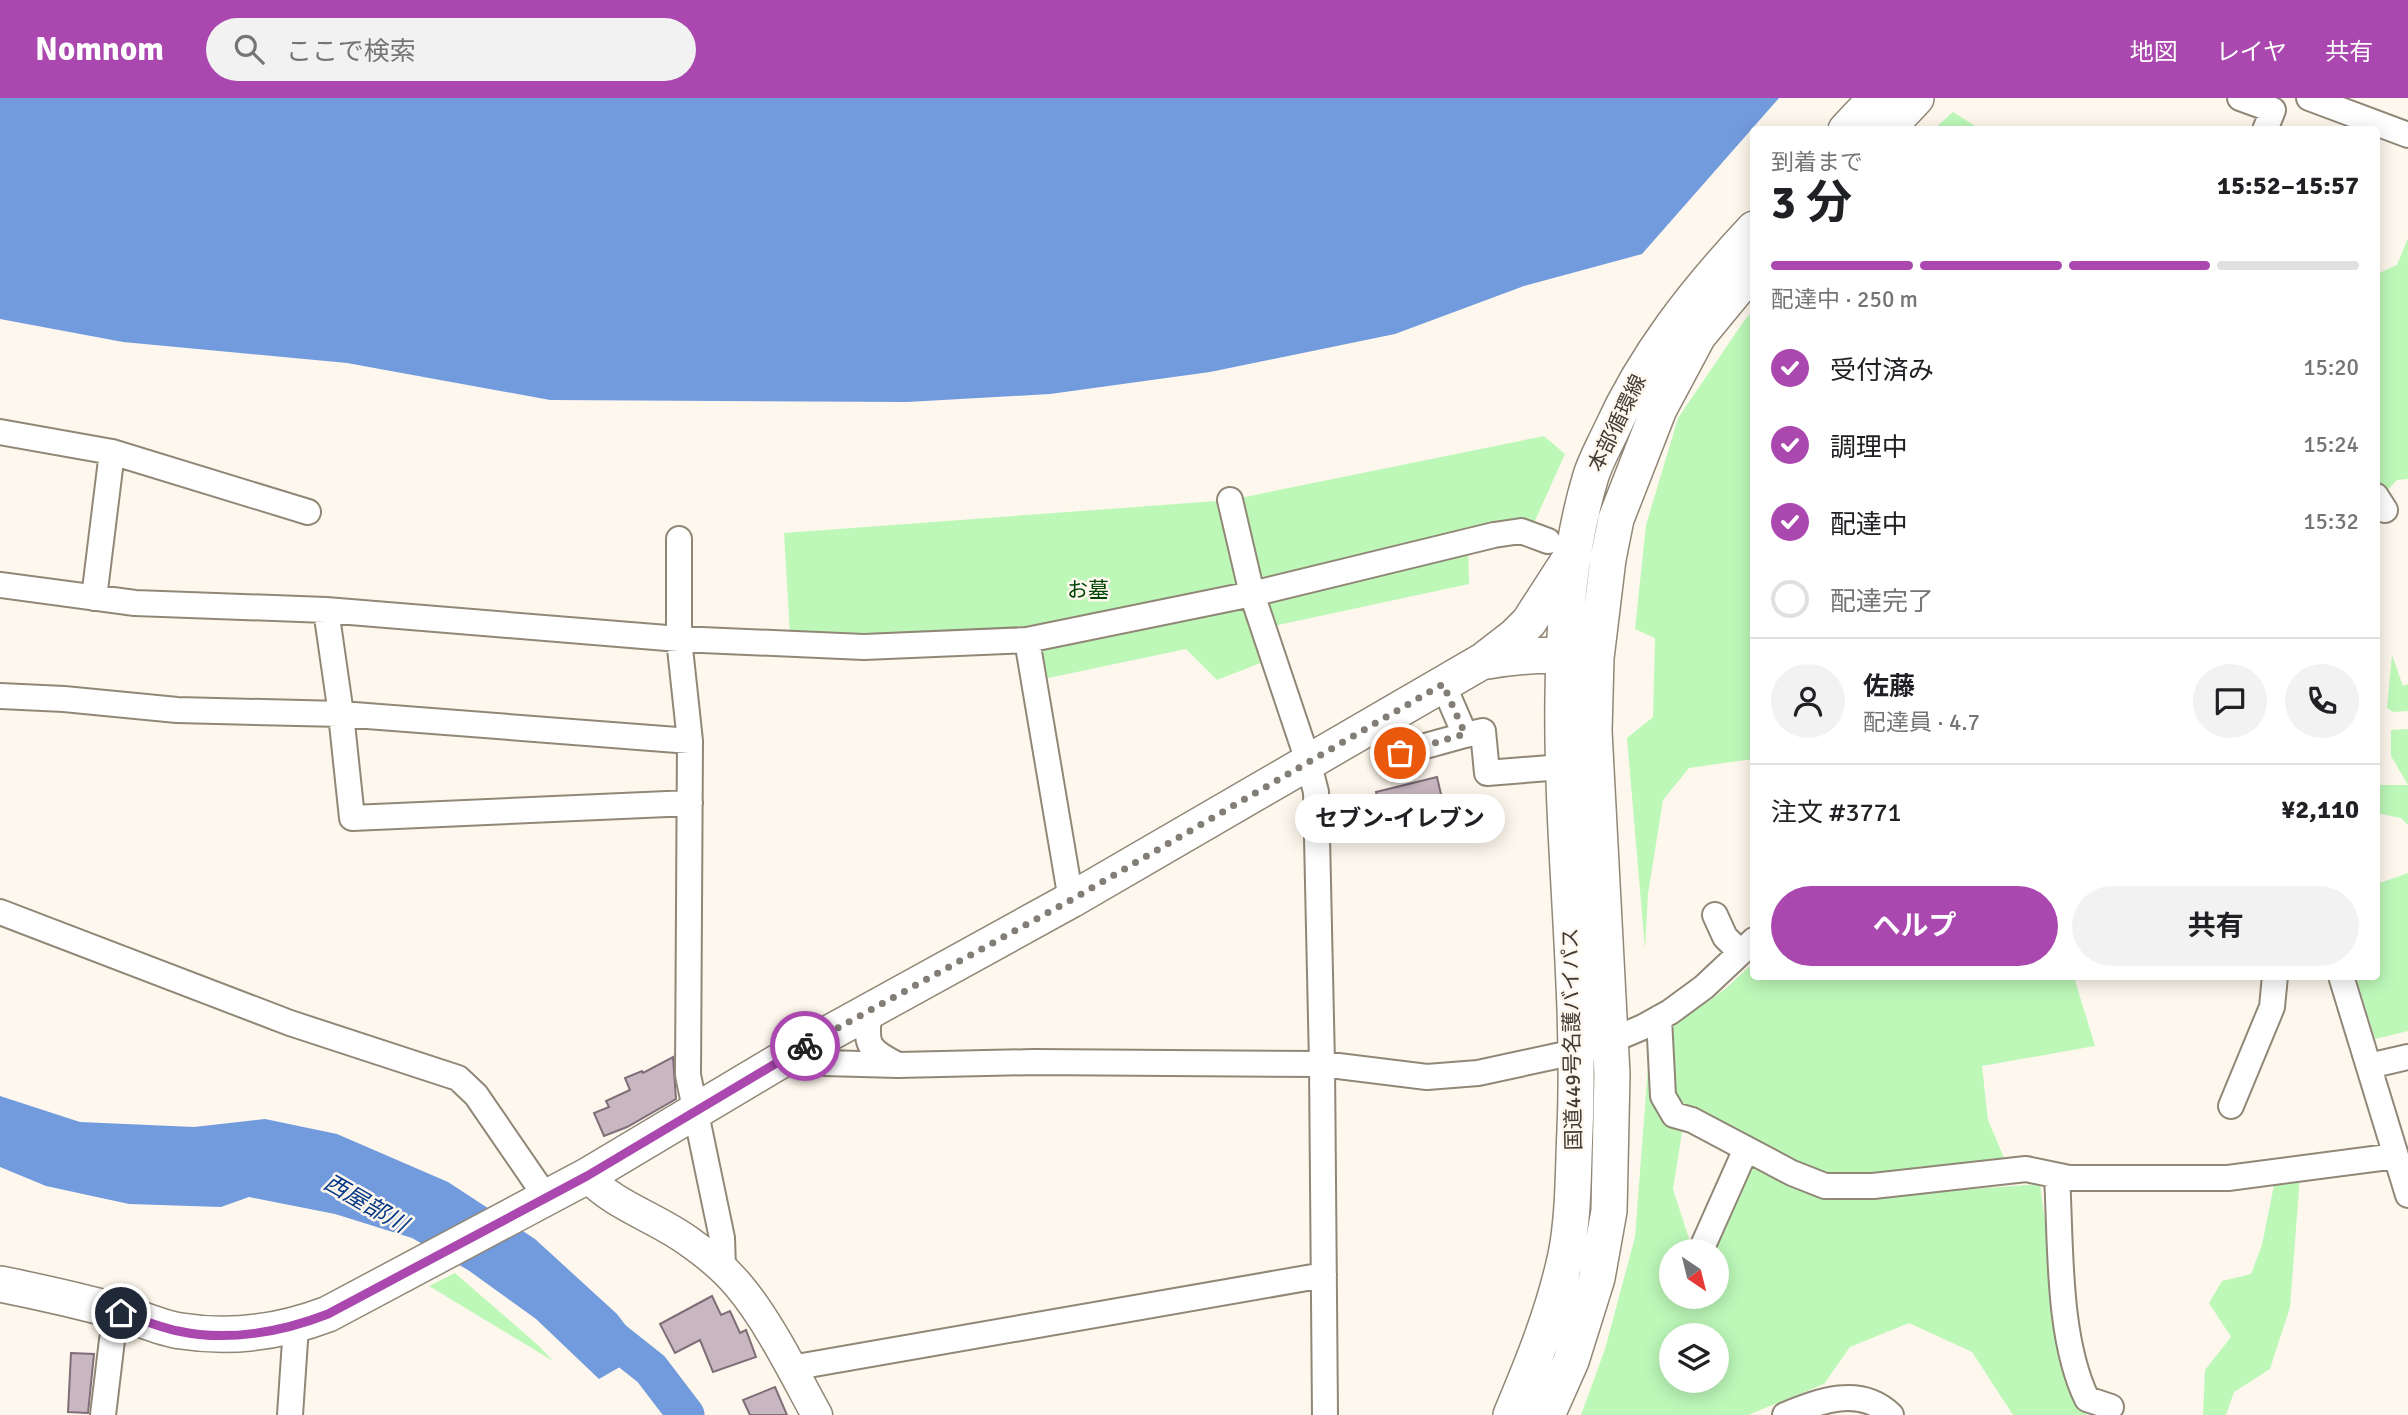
<!DOCTYPE html>
<html lang="ja">
<head>
<meta charset="utf-8">
<style>
  body { margin:0; font-family:Signika,"Noto Sans JP",sans-serif; background:#f2f2f2; color:#202124; height:100vh; display:flex; flex-direction:column; font-size:26px; white-space:nowrap }
  * { box-sizing:border-box; margin:0 }
  p { font-size:23px; color:#757577 }
  .icon { flex:none; width:38px; height:38px; fill:none; stroke:currentColor; stroke-width:2; stroke-linecap:round; stroke-linejoin:round }
  .map { position:relative; flex:1; overflow:hidden }
  .details { position:absolute; left:1750px; top:28px; width:630px; height:854px; display:flex; flex-direction:column; background:#fff; border-radius:7px; box-shadow:0 4px 18px #0003 }
  .details>* { flex:none }
  .needle { width:46px; rotate:145deg }
  .fabs { position:absolute; left:1659px; top:1141px; display:grid; gap:14px }
  .fabs a { display:grid; place-items:center; width:70px; height:70px; border-radius:50%; background:#fff; box-shadow:0 4px 18px #0003; font-size:35px }
  .pin { position:absolute; display:grid; place-items:center; width:60px; height:60px; color:#fff; margin:-30px; border:4px solid #fff; border-radius:50%; box-shadow:0 2px 7px #0007 }
  .courier { position:absolute; display:grid; place-items:center; width:70px; height:70px; margin:-35px; border:5px solid #aa48af; border-radius:50%; background:#fff; color:#222; box-shadow:0 2px 9px #0007 }
  .bubble { position:absolute; height:49px; border-radius:24px; background:#fff; box-shadow:0 4px 18px #0003; font-size:23px; font-weight:700; line-height:49px; text-align:center }
  .summary em { font-style:normal; font-weight:700 }
  .summary div { display:flex; flex-direction:column-reverse }
  .summary { display:flex; align-items:center; justify-content:space-between; height:119px; padding:0 21px }
  h1 { font-size:46px; font-weight:700; line-height:52px }
  .bar { display:grid; grid-template-columns:repeat(4,1fr); gap:10px 7px; align-content:center; height:84px; padding:0 21px }
  .bar i { height:9px; border-radius:5px; background:#e0e0e0 }
  .bar .current { background:#aa48af }
  .bar p { grid-column:span 4 }
  .line { display:flex; align-items:center; gap:18px; padding:0 21px; border-top:2px solid #e0e0e0 }
  .line div { flex:1 }
  .round { display:grid; place-items:center; flex:none; width:74px; height:74px; border-radius:37px; background:#f2f2f2 }
  ol { padding:0 21px; list-style:none }
  li { display:flex; align-items:center; gap:21px; height:77px }
  li p { margin-inline-start:auto }
  li .icon { padding:7px; border-radius:50%; background:#aa48af; color:#fff; stroke-width:4 }
  li:last-child { color:#757577 }
  li i { width:38px; height:38px; border:4px solid #e0e0e0; border-radius:50% }
  .primary-button { display:flex; gap:14px; margin-top:auto; padding:14px 21px }
  .primary-button a { flex:1; height:80px; border-radius:42px; background:#aa48af; color:#fff; font-size:28px; font-weight:700; line-height:80px; text-align:center }
  .primary-button a+a { background:#f2f2f2; color:#202124 }
  header { display:flex; align-items:center; gap:42px; box-sizing:border-box; height:98px; padding:0 35px; background:#aa48af; color:#fff }
  header strong { font-size:33px }
  nav { display:flex; gap:38px; margin-inline-start:auto; font-size:24px }
  .search { width:490px; height:63px; background:#f2f2f2; display:flex; align-items:center; gap:18px; box-sizing:border-box; padding:0 24px; border-radius:38px; color:#757577; font-size:26px }
  .map>svg:first-child { display:block }
  .green { fill:#bdf8b9; fill-rule:evenodd }
  .water { fill:#729bde }
  .lines { fill:none; stroke-linecap:round; stroke-linejoin:round }
  .river { stroke:#729bde; stroke-width:37 }
  .building { fill:#c8b6c1; stroke:#7f6e78; stroke-width:2 }
  .minor-casing { stroke:#918777; stroke-width:28 }
  .major-casing { stroke:#918777; stroke-width:33 }
  .highway-casing { stroke:#918777; stroke-width:38 }
  .minor { stroke:#fff; stroke-width:24 }
  .major { stroke:#fff; stroke-width:30 }
  .highway { stroke:#fff; stroke-width:35 }
  .done { stroke:#827d75; stroke-width:7; stroke-dasharray:0 12.6 }
  .route { stroke:#aa48af; stroke-width:9 }
  .labels { text-anchor:middle; stroke-width:5; stroke-linejoin:round; paint-order:stroke }
  .street-label { font-size:21px; fill:#403b35; stroke:#fef7ed }
  .park-label { font-size:21px; fill:#024606; stroke:#fef7ed }
  .water-label { font-size:23px; font-style:italic; fill:#063986; stroke:#fef7ed }
</style>
</head>
<body>
<header>
<strong>Nomnom</strong>
<div class="search"><svg class="icon" aria-label="search" viewBox="0 0 24 24"><circle cx="10" cy="10" r="6"/><path d="M15 15l6 6"/></svg>ここで検索</div>
<nav><a>地図</a><a>レイヤ</a><a>共有</a></nav>
</header>
<div class="map">
<svg width="2408" height="1317" viewBox="0 0 2408 1317">
  <rect width="100%" height="100%" fill="#fef7ed"/>
  <!-- green -->
  <path class="green" d="M1953,14L1980,31H1934Z
    M2408,140V381L2397,382L2377,403V176L2397,167Z
    M1753,213V661L1689,670L1663,702L1648,796L1645,851L1627,640L1653,619L1655,540L1635,531L1646,427L1678,320L1744,223Z
    M1544,338L1565,356L1529,436L1468,443L1469,486L1264,530L1273,560L1217,582L1186,551L1034,583L1027,543L790,537L784,435L1230,402Z
    M2392,557L2403,588L2408,586V613L2393,614L2387,610Z
    M2408,631V727L2401,720L2376,715L2377,687H2408L2391,658V632Z
    M2408,775V933L2375,941L2356,879L2376,878L2377,786Z
    M1753,865L1754,878L2074,879L2095,948L1982,968L1988,1022L2005,1062L1864,1080L1821,1078L1676,1001L1669,985L1673,928L1724,892Z
    M1649,956L1654,1009L1682,1034L1673,1091L1693,1153H1671V1199H1717V1153H1704L1750,1063L1813,1097L1851,1100L2040,1086L2054,1190L2069,1280L2087,1317H2013L1972,1254L1909,1225L1850,1249L1824,1286L1748,1317H1581L1605,1251L1635,1139ZM1671,1237H1717V1283H1671Z
    M2300,1078L2290,1209L2270,1271L2234,1294L2226,1317H2203L2205,1272L2231,1239L2209,1205L2222,1183L2251,1176L2262,1147L2275,1082Z
    M455,1175L539,1248L553,1263L429,1188Z"/>
  <!-- water -->
  <path class="water" d="M0,0H1779L1642,156L1524,188L1395,236L1210,274L1050,296L907,304L550,302L347,265L123,244L0,221Z
    M0,998L80,1024L194,1029L265,1021L337,1036L448,1084L535,1141L617,1216L646,1254L599,1281L536,1221L468,1172L412,1140L335,1116L249,1099L221,1109L129,1106L46,1088L0,1069Z"/>
  <g class="lines">
    <!-- river -->
    <path class="river" d="M598,1229L651,1271L686,1317"/>
  </g>
  <!-- building -->
  <path class="building" d="M1437,679L1444,709L1383,723L1376,694Z
    M673,959L676,1001L627,1029L604,1038L594,1015L609,1009L606,1003L630,992L625,980L642,973L643,975Z
    M712,1198L721,1217L730,1213L740,1235L746,1232L756,1259L713,1274L700,1242L675,1255L660,1226Z
    M71,1255L94,1256L88,1315L68,1314Z
    M775,1289L787,1317H750L743,1302Z"/>
  <g class="lines">
    <!-- minor casing -->
    <g class="minor-casing">
      <path id="minor" d="M2240,0L2273,12L2265,32
        M2309,0L2408,37
        M0,334L112,354L308,414
        M2376,398L2385,412
        M1230,402L1252,496L1308,663L1316,694L1322,966L1325,1317
        M679,441V541L690,643L688,977L722,1140L723,1170
        M0,487L135,505L326,512L679,541L864,549L1027,542L1252,496L1494,437L1521,433L1548,443
        M94,500L112,354
        M326,512L341,616L352,720L690,705
        M1027,542L1071,802
        M1443,586L1465,637L1483,633L1487,675L1562,669
        M0,598L64,601L177,612L341,616L690,643
        M1400,655L1465,637
        M0,814L290,925L458,980L476,997L546,1099
        M1715,817L1725,839L1740,854
        M2341,878L2408,1097
        M870,911C865,946 866,951 898,967
        M1659,920L1663,998L1674,1017L1692,1022L1792,1075L1825,1088H1873L2026,1071L2069,1080H2228L2396,1058
        M795,954L824,965L898,967L1034,964L1322,966L1427,979L1478,975L1575,954L1610,943L1643,929L1670,914L1704,889L1754,842
        M2369,968L2408,959
        M2231,1008L2272,909L2275,878
        M2057,1078C2061,1146 2057,1239 2087,1301L2111,1309
        M1701,1152L1746,1051
        M791,1270L1324,1177
        M103,1317L112,1242L121,1215
        M290,1317L296,1228
        M1785,1317C1819,1303 1860,1287 1891,1317"/>
    </g>
    <!-- major casing -->
    <g class="major-casing">
      <path id="major" d="M587,1078C614,1108 658,1120 691,1145C708,1157 725,1171 739,1188C768,1222 795,1277 817,1317"/>
    </g>
    <!-- highway casing -->
    <g class="highway-casing">
      <path id="highway" d="M1846,32L1876,0
        M1886,32L1916,0
        M1484,562L1515,538L1529,524L1569,462
        M0,1186C40,1194 80,1203 120,1214C140,1220 160,1230 181,1233C232,1241 281,1234 328,1216L587,1078L795,954L1071,802L1481,564C1519,557 1557,555 1596,560
        M1511,1317C1533,1265 1554,1213 1566,1157C1574,1116 1573,1073 1575,1032C1581,887 1561,743 1563,599C1564,526 1569,452 1590,381C1594,366 1603,350 1610,335C1645,257 1696,193 1754,131
        M1547,1317L1571,1263L1597,1180L1609,1113L1612,976L1594,633L1596,560L1608,461L1616,421L1659,311L1698,238L1754,170"/>
    </g>
    <!-- minor -->
    <use href="#minor" class="minor"/>
    <!-- major -->
    <use href="#major" class="major"/>
    <!-- highway -->
    <use href="#highway" class="highway"/>
  </g>
  <g class="lines">
    <!-- done -->
    <path class="done" d="M805,948L1071,802L1443,586L1465,636L1400,655"/>
    <!-- route -->
    <path class="route" d="M121,1215C140,1221 159,1229 178,1233C228,1244 282,1234 328,1216L587,1078L805,948"/>
  </g>
  <g class="labels">
    <!-- street labels -->
    <g class="street-label">
      <text transform="translate(1617 325) rotate(-64)" y="7">本部循環線</text>
      <text transform="translate(1572 941) rotate(-91)" y="7">国道449号名護バイパス</text>
    </g>
    <!-- park labels -->
    <g class="park-label">
      <text x="1088" y="499">お墓</text>
    </g>
    <!-- water labels -->
    <g class="water-label">
      <text transform="translate(366 1105) rotate(30)" y="8">西屋部川</text>
    </g>
  </g>
</svg>
<div class="fabs">
<a><svg class="needle" viewBox="-14 -14 28 28"><path d="M0-13l5 13h-10z" fill="#e53935"/><path d="M0 13l5-13h-10z" fill="#757577"/></svg></a>
<a><svg class="icon" aria-label="layers" viewBox="0 0 24 24"><path d="M12 4l9 5-9 5-9-5zM3 14l9 5 9-5"/></svg></a>
</div>
<div class="pin" style="left:1400px;top:655px;background:#ea580c"><svg class="icon" aria-label="bag" viewBox="0 0 24 24"><path d="M5 8h14l-1 12H6zM9 8a3 3 0 0 1 6 0"/></svg></div>
<div class="pin" style="left:121px;top:1215px;background:#1f2937"><svg class="icon" aria-label="home" viewBox="0 0 24 24"><path d="M3 11l9-7 9 7M6 9v11h12V9"/></svg></div>
<div class="courier" style="left:805px;top:948px"><svg class="icon" aria-label="bike" viewBox="0 0 24 24"><circle cx="6" cy="16" r="4"/><circle cx="18" cy="16" r="4"/><path d="M6 16l4-8h5l3 8M10 8l3 8H6M13 5h3"/></svg></div>
<div class="bubble" style="left:1295px;top:696px;width:210px">セブン-イレブン</div>
<section class="details">
<div class="summary"><div><h1>3 分</h1><p>到着まで</p></div><em>15:52–15:57</em></div>
<div class="bar"><i class="current"></i><i class="current"></i><i class="current"></i><i></i><p>配達中 · 250 m</p></div>
<ol>
<li><svg class="icon" aria-label="check" viewBox="0 0 24 24"><path d="M5 12l5 5 9-10"/></svg>受付済み<p>15:20</p></li>
<li><svg class="icon" aria-label="check" viewBox="0 0 24 24"><path d="M5 12l5 5 9-10"/></svg>調理中<p>15:24</p></li>
<li><svg class="icon" aria-label="check" viewBox="0 0 24 24"><path d="M5 12l5 5 9-10"/></svg>配達中<p>15:32</p></li>
<li><i></i>配達完了</li>
</ol>
<div class="line" style="height:126px"><a class="round"><svg class="icon" aria-label="person" viewBox="0 0 24 24"><circle cx="12" cy="8" r="4"/><path d="M4 21q1-7 8-7t8 7"/></svg></a><div><b>佐藤</b><p>配達員 · 4.7</p></div><a class="round"><svg class="icon" aria-label="chat" viewBox="0 0 24 24"><path d="M4 5h16v11H9l-5 4z"/></svg></a><a class="round"><svg class="icon" aria-label="phone" viewBox="0 0 24 24"><path d="M5 4h4l2 5-3 2q2 4 5 5l2-3 5 2v4C11 20 4 13 5 4z"/></svg></a></div>
<div class="line" style="height:91px"><div>注文 #3771</div><b>¥2,110</b></div>
<div class="primary-button"><a>ヘルプ</a><a>共有</a></div>
</section>
</div>
</body>
</html>
